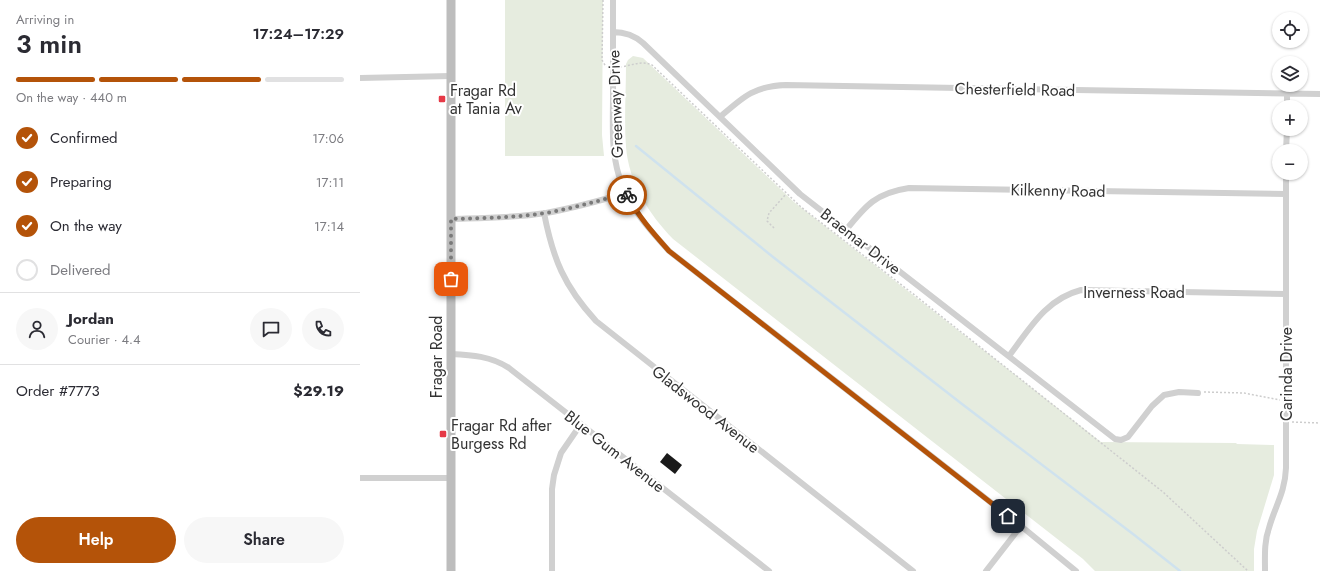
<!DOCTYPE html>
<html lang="en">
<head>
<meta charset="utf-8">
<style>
  body { margin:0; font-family:Jost,sans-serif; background:#f7f7f7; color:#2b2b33; height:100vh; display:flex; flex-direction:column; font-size:15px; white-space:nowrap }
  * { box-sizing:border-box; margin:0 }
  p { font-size:13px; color:#7c7c81 }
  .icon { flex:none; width:22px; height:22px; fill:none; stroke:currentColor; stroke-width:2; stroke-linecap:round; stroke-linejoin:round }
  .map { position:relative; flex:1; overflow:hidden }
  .side { display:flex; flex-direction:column; background:#fff; width:360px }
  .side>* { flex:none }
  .buttons { position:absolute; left:912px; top:12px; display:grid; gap:8px }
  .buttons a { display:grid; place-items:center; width:36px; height:36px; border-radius:50%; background:#fff; box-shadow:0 1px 3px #0004; font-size:20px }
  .pin { position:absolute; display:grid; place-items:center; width:34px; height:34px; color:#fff; margin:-17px; border-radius:8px; box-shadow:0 2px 6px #0006 }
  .courier { position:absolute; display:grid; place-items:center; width:40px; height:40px; margin:-20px; border:3px solid #b45309; border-radius:50%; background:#fff; color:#222; box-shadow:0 1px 5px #0007 }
  .headline em { font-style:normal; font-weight:600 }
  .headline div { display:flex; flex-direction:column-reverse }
  .headline { display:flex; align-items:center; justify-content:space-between; height:68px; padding:0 16px }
  h1 { font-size:26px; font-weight:600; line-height:30px }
  .bar { display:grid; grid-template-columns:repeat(4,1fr); gap:6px 4px; align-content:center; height:48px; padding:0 16px }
  .bar i { height:5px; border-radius:3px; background:#e1e1e2 }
  .bar .on { background:#b45309 }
  .bar p { grid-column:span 4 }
  .line { display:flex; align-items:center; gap:10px; padding:0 16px; border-top:1px solid #e1e1e2 }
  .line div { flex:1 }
  .round { display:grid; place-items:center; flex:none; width:42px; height:42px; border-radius:21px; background:#f7f7f7 }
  ol { padding:0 16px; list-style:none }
  li { display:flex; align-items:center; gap:12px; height:44px }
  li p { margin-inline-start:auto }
  li .icon { padding:4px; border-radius:50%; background:#b45309; color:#fff; stroke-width:4 }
  li:last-child { color:#7c7c81 }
  li i { width:22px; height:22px; border:2px solid #e1e1e2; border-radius:50% }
  .primary-button { display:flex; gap:8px; margin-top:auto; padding:8px 16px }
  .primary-button a { flex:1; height:46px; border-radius:24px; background:#b45309; color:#fff; font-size:16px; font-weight:600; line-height:46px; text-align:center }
  .primary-button a+a { background:#f7f7f7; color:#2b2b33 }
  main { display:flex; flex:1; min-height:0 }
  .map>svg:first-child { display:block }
  .green { fill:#e6ecdf }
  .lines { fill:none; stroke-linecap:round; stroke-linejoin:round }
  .stream { stroke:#cfe2ee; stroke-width:2.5 }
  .building { fill:#1a1a1a }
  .path { stroke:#cdcdcd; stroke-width:1.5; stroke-dasharray:2 2; stroke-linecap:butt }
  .street { stroke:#d0d0d0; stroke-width:6 }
  .secondary { stroke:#bdbdbd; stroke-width:9 }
  .done { stroke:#7a7a7a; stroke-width:4; stroke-dasharray:0 7.2 }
  .route { stroke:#b45309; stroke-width:5 }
  .poi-dot { fill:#e63946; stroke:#fff; stroke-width:1.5 }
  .labels { text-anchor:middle; stroke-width:4; stroke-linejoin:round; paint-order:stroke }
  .street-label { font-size:16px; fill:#333; stroke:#fff }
  .poi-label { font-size:16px; fill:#333; stroke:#fff; text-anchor:start }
</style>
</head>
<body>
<main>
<section class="side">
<div class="headline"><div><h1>3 min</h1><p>Arriving in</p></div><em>17:24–17:29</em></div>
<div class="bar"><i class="on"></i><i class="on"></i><i class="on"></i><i></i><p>On the way · 440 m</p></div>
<ol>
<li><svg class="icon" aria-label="check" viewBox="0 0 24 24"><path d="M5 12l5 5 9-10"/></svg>Confirmed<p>17:06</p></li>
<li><svg class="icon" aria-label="check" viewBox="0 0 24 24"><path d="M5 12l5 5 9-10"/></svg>Preparing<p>17:11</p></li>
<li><svg class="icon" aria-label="check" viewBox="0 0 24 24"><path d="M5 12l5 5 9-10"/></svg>On the way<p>17:14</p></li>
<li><i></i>Delivered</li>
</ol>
<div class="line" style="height:72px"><a class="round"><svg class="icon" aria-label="person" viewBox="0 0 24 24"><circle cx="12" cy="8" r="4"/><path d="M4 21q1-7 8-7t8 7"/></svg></a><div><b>Jordan</b><p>Courier · 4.4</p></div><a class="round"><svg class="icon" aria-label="chat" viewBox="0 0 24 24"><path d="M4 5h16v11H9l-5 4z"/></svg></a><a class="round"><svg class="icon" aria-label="phone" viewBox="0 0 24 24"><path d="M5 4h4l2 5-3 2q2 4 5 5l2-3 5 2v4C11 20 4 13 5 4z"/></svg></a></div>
<div class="line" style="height:52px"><div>Order #7773</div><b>$29.19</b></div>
<div class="primary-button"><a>Help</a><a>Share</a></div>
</section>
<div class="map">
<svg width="960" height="571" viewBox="0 0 960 571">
  <rect width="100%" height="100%" fill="#fff"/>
  <!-- green -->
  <path class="green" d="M145,0H243L242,135L244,156H145Z
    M273,56L283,58L434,202L741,442L876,443L877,444L914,445V475L897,531L894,549V571H735L723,559L313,239C289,214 269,183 266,147C264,120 266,92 266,64L268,60Z"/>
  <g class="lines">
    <!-- stream -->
    <path class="stream" d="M276,146L413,257L602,404L773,534L820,571"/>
  </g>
  <!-- building -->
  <path class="building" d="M307,453L322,465L315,474L300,462Z"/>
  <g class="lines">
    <!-- path -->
    <path class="path" d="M243,0L242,60L246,67
      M260,67C271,66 280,60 292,65L441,207L552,293L803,492L888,571
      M414,228L407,221L409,213L426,194
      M844,392L884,393L920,400
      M932,422L960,423"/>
    <!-- street -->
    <path class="street" d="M253,0C253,32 253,65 253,97C253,123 251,150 259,176C267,205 288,228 309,251L661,526L716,571
      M253,32C265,32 274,35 283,43L440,194L755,439L761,440L768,437L792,406L804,395L819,392L838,393
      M0,78L91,76
      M927,107V93
      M360,117C383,97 394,86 426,85L960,94
      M926,151L927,129
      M184,213C193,259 204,286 236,321L553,571
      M91,219C122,218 154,218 186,213C213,208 239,201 266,193
      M486,230C506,205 516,193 549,188L926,194
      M91,354C111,355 131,356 149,368L409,571
      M649,356C670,328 686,299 721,290L926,294
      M0,478H91
      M192,571V489L194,475L201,453L221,424
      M626,571L661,526
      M905,571C905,556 904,542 909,528C915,506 925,493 926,468V173"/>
    <!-- secondary -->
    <path class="secondary" d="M91,0V571"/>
  </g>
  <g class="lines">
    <!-- done -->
    <path class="done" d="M91,279V219C122,218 154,218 186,213C213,208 239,201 266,193L267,195"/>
    <!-- route -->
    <path class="route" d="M267,195C278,216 293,233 309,251L648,516"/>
  </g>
  <!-- markers -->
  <g class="poi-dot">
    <rect x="78" y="95" width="8" height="8" rx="2"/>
    <rect x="79" y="430" width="8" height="8" rx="2"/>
  </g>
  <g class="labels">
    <!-- street labels -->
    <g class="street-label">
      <text transform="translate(655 89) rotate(1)" y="6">Chesterfield Road</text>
      <text transform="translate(255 104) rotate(-92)" y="6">Greenway Drive</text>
      <text transform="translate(698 190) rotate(1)" y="6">Kilkenny Road</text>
      <text transform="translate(501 241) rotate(38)" y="6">Braemar Drive</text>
      <text x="774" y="298">Inverness Road</text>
      <text transform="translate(76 357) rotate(-90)" y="6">Fragar Road</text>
      <text transform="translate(926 374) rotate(-90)" y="6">Carinda Drive</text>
      <text transform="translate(346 409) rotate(38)" y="6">Gladswood Avenue</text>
      <text transform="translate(255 451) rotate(38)" y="6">Blue Gum Avenue</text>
    </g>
    <!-- poi labels -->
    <g class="poi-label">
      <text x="90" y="96">Fragar Rd<tspan x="90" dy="18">at Tania Av</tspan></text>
      <text x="91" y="431">Fragar Rd after<tspan x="91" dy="18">Burgess Rd</tspan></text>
    </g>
  </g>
</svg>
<div class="buttons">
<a><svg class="icon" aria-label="locate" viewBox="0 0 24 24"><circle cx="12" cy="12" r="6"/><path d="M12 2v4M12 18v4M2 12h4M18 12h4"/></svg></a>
<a><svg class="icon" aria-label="layers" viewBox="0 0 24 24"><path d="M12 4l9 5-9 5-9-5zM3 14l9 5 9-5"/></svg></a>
<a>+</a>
<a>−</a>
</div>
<div class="pin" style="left:91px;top:279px;background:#ea580c"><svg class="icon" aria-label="bag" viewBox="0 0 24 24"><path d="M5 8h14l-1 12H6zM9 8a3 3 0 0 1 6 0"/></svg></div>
<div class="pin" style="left:648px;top:516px;background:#1f2937"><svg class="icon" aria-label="home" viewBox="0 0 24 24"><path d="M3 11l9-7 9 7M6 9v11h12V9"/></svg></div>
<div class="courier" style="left:267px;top:195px"><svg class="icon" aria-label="bike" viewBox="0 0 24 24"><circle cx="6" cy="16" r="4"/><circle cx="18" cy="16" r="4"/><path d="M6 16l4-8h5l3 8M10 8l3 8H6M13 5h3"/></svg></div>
</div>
</main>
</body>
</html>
